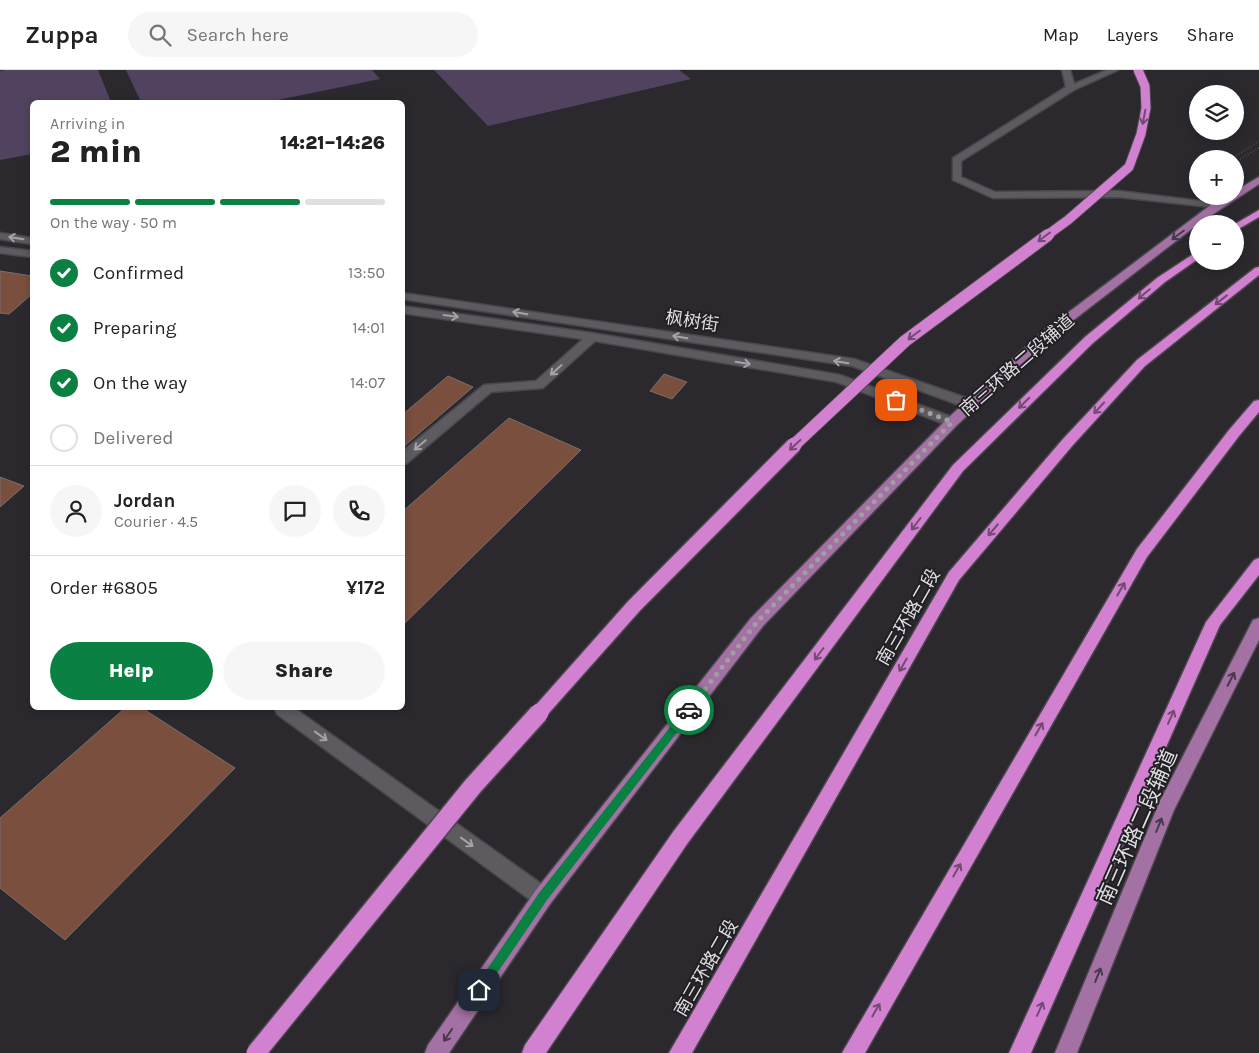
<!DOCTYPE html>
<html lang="en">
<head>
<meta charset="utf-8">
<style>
  body { margin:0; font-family:Karla,"Noto Sans SC",sans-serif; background:#f6f6f6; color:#222; height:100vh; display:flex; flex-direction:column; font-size:19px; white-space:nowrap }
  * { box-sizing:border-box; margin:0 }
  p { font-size:16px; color:#767676 }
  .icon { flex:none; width:28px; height:28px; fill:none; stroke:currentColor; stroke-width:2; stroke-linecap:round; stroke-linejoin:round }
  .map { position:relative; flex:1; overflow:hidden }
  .drawer { position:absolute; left:30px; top:30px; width:375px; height:610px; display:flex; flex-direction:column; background:#fff; border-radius:8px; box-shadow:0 2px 8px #0003 }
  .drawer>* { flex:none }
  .buttons { position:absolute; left:1189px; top:15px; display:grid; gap:10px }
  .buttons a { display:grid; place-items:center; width:55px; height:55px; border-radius:50%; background:#fff; box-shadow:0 2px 8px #0003; font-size:25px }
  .pin { position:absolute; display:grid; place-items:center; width:42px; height:42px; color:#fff; margin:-21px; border-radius:10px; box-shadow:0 2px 8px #0006 }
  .courier { position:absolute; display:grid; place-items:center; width:50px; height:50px; margin:-25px; border:4px solid #0b8043; border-radius:50%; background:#fff; color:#222; box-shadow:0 1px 6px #0007 }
  .summary em { font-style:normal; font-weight:800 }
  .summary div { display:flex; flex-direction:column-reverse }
  .summary { display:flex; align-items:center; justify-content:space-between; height:85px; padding:0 20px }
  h1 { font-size:32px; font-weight:800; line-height:38px }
  .bar { display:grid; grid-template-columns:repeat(4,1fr); gap:8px 5px; align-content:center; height:60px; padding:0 20px }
  .bar i { height:6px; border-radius:4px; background:#e0e0e0 }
  .bar .current { background:#0b8043 }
  .bar p { grid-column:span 4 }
  .line { display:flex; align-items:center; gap:12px; padding:0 20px; border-top:1px solid #e0e0e0 }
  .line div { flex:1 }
  .round { display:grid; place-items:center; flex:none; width:52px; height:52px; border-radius:26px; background:#f6f6f6 }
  ol { padding:0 20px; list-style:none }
  li { display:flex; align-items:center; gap:15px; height:55px }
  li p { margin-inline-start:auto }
  li .icon { padding:5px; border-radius:50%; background:#0b8043; color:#fff; stroke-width:4 }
  li:last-child { color:#767676 }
  li i { width:28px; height:28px; border:2px solid #e0e0e0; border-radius:50% }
  .cta { display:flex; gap:10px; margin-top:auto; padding:10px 20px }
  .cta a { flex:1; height:58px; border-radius:30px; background:#0b8043; color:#fff; font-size:20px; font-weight:800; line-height:58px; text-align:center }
  .cta a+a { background:#f6f6f6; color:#222 }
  header { display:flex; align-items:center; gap:30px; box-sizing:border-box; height:70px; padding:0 25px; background:#fff; border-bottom:1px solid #e0e0e0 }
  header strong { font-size:24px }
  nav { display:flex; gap:28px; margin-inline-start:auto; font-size:18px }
  .search { width:350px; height:45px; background:#f6f6f6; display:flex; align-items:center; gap:12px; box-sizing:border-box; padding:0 18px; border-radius:28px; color:#767676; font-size:19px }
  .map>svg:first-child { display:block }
  .green { fill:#51435f }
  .building { fill:#7b4f3e; stroke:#77706d }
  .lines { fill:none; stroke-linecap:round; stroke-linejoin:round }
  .minor-casing { stroke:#49474c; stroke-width:3 }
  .major-casing { stroke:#49474c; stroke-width:3 }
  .highway-casing { stroke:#49474c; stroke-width:3 }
  .path { stroke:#646367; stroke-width:2; stroke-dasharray:0.5 2.5; stroke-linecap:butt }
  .minor { fill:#5d5a60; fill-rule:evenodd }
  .major { fill:#a371a3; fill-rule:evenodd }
  .highway { fill:#d280d0; fill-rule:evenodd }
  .highway-bridge-far3-casing { stroke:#49474c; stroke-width:11; stroke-linecap:butt }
  .highway-bridge-far2-casing { stroke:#49474c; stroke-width:14; stroke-linecap:butt }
  .highway-bridge-far1-casing { stroke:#49474c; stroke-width:18; stroke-linecap:butt }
  .highway-bridge-casing { stroke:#49474c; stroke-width:22; stroke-linecap:butt }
  .highway-bridge-far3 { stroke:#d280d0; stroke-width:9 }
  .highway-bridge-far2 { stroke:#d280d0; stroke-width:12 }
  .highway-bridge-far1 { stroke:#d280d0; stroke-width:15 }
  .highway-bridge { stroke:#d280d0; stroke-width:19 }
  .oneway { stroke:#714b72 }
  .oneway2 { stroke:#49384b }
  .oneway3 { stroke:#a4a3a7 }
  .route { fill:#0b8043 }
  .done { stroke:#a09fa2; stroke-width:5; stroke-dasharray:0 9 }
  .labels { text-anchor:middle; stroke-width:4; stroke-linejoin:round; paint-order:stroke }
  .street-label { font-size:18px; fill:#dfdee1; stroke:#221f25 }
  .near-street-label { font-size:21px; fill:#dfdee1; stroke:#221f25 }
</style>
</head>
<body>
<header>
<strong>Zuppa</strong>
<div class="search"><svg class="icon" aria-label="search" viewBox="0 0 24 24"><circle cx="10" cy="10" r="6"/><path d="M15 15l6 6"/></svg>Search here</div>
<nav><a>Map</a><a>Layers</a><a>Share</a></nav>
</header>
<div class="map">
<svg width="1259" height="983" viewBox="0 0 1259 983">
  <rect width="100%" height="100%" fill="#2b292e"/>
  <!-- green -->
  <path class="green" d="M5,0H98L111,32H32V84L0,90V1Z
    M126,0H372L380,9L268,32H141Z
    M434,0H679L691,9L488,56Z"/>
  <!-- building -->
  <path class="building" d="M0,201L32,206V224L9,244L0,243Z
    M664,304L687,312L672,329L650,321Z
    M448,306L473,317L402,378V345Z
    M509,348L581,380L402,556V442Z
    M0,407L24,416L0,437Z
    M125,638H142L235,698L65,870L0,818V748Z"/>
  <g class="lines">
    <!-- minor casing -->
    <g class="minor-casing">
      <path id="minor" d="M1062,0H1070L1074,14L1107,0H1118L1074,20L961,91V107L995,122L1119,121L1216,133L1220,134V138L1119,127L993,128L953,110V88L1066,17Z
        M0,163L32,168V174L0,169Z
        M0,177L32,181V187L0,183Z
        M402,223L854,289L975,331L976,334L975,337H965L852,296L402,229Z
        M402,236L592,263L840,305L957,349L959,352L952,356L947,355L837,312L595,271L543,318L491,322L407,393L402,395V382L484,315L536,311L583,269L402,243Z
        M275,638H294L550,820L553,827L550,834L543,837L536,834L277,644Z"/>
    </g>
    <!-- major casing -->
    <g class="major-casing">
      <path id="major" d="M1259,107V114L1198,154L1049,269L957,355L763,556L550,834L449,983H425L428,975L536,820L751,548L947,349L1041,263L1212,134L1225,126H1235V121Z
        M1259,548V570L1174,740L1077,983H1055L1160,731L1253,550Z"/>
    </g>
    <!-- highway casing -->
    <g class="highway-casing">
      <path id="highway" d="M1259,140V147L1235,161V154Z
        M1198,181V189L1165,212L1093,273L963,401L687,774L546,983H522L525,975L673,762L953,395L1085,267L1157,208Z
        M1259,197V205L1145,296L1073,375L959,510L692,983H669L949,502L1063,369L1137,290L1255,198Z
        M1259,330V342L1239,366L1147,487L865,983H842L1137,479L1229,360L1254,331Z
        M1259,488V505L1220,555L1031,983H1009L1206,552L1254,490Z"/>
    </g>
    <!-- path -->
    <path class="path" d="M1231,89L1259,71
      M1235,92L1259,78"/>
    <!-- minor -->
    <use href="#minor" class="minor"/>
    <!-- major -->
    <use href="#major" class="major"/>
    <!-- highway -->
    <use href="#highway" class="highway"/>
    <!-- highway-bridge-far3 casing -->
    <g class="highway-bridge-far3-casing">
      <path id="highway-bridge-far3" d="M1046,166L1068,150L1129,97L1141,64L1146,38L1145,16L1138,0"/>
    </g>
    <!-- highway-bridge-far2 casing -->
    <g class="highway-bridge-far2-casing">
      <path id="highway-bridge-far2" d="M793,376L905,271L1048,165"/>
    </g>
    <!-- highway-bridge-far1 casing -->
    <g class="highway-bridge-far1-casing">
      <path id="highway-bridge-far1" d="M538,644L634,536L794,375"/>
    </g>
    <!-- highway-bridge casing -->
    <g class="highway-bridge-casing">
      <path id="highway-bridge" d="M256,983L473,716L539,643"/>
    </g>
    <!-- highway-bridge-far3 -->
    <use href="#highway-bridge-far3" class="highway-bridge-far3"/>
    <!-- highway-bridge-far2 -->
    <use href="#highway-bridge-far2" class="highway-bridge-far2"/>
    <!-- highway-bridge-far1 -->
    <use href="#highway-bridge-far1" class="highway-bridge-far1"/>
    <!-- highway-bridge -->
    <use href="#highway-bridge" class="highway-bridge"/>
  </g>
  <!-- one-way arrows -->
  <defs><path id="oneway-shaft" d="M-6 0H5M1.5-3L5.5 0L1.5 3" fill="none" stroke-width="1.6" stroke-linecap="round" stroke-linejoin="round" transform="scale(1.25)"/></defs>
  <g class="oneway">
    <use href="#oneway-shaft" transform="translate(1144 47) rotate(101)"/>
    <use href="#oneway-shaft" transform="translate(1044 167) rotate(143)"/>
    <use href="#oneway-shaft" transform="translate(1144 224) rotate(140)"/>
    <use href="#oneway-shaft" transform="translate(1221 230) rotate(142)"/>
    <use href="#oneway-shaft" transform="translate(914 265) rotate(143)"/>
    <use href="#oneway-shaft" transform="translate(1024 333) rotate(136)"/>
    <use href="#oneway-shaft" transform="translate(1099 338) rotate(133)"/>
    <use href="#oneway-shaft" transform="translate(795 375) rotate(137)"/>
    <use href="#oneway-shaft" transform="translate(916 454) rotate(127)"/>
    <use href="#oneway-shaft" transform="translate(993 460) rotate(130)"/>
    <use href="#oneway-shaft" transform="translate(1121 519) rotate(-60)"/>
    <use href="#oneway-shaft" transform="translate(819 584) rotate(127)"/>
    <use href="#oneway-shaft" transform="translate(903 595) rotate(120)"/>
    <use href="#oneway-shaft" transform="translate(1171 647) rotate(-66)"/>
    <use href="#oneway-shaft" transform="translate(1039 659) rotate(-60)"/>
    <use href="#oneway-shaft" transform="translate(957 800) rotate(-60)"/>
    <use href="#oneway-shaft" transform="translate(1040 939) rotate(-66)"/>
    <use href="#oneway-shaft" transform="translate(876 940) rotate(-60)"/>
  </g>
  <g class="oneway2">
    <use href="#oneway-shaft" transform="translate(1178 165) rotate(143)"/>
    <use href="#oneway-shaft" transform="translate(1231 609) rotate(-63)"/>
    <use href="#oneway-shaft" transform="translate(1159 755) rotate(-68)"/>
    <use href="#oneway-shaft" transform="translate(1098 905) rotate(-68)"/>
    <use href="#oneway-shaft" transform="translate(448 965) rotate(124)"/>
  </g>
  <g class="oneway3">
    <use href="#oneway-shaft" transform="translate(16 168) rotate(-171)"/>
    <use href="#oneway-shaft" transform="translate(520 243) rotate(-171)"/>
    <use href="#oneway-shaft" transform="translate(451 246) rotate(8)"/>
    <use href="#oneway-shaft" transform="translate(680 267) rotate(-171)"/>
    <use href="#oneway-shaft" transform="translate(841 292) rotate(-171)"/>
    <use href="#oneway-shaft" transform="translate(743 293) rotate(10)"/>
    <use href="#oneway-shaft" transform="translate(556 300) rotate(138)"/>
    <use href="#oneway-shaft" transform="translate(420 375) rotate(140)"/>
    <use href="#oneway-shaft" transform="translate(321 666) rotate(36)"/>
    <use href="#oneway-shaft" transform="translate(467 772) rotate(36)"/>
  </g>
  <!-- route -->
  <path class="route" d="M689,636L694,640L692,643L547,830L483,924L479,926L475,924L473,920L475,917L539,823L686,637Z"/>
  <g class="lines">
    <!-- done -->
    <path class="done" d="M689,640L757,552L952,352L896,330"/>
  </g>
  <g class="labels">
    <!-- street labels -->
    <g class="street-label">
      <text transform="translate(692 251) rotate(9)" y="6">枫树街</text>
      <text transform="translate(1017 295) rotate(-41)" y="6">南三环路二段辅道</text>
      <text transform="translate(908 547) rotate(-60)" y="6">南三环路二段</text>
      <text transform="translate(706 898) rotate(-60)" y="6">南三环路二段</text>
    </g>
    <!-- near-street labels -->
    <g class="near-street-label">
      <text transform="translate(1137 757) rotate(-66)" y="7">南三环路二段辅道</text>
    </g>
  </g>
</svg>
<div class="buttons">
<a><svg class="icon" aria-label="layers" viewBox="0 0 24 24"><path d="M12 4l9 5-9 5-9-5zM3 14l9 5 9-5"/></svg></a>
<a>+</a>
<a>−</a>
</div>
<div class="pin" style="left:896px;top:330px;background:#ea580c"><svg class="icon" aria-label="bag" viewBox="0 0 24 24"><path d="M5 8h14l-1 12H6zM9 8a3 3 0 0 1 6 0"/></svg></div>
<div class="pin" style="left:479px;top:920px;background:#1f2937"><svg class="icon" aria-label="home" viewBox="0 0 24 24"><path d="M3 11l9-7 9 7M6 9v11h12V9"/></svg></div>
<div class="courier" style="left:689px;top:640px"><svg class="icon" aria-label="car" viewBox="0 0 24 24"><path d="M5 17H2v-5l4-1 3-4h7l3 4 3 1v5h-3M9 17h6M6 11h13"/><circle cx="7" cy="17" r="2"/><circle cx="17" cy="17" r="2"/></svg></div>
<section class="drawer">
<div class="summary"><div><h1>2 min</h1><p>Arriving in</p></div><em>14:21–14:26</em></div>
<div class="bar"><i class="current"></i><i class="current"></i><i class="current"></i><i></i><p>On the way · 50 m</p></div>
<ol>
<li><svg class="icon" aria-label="check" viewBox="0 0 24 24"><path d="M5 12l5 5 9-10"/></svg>Confirmed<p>13:50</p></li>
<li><svg class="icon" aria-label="check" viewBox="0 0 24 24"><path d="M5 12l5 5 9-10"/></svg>Preparing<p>14:01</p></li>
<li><svg class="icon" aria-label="check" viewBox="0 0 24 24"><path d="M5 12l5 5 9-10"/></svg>On the way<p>14:07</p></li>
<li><i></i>Delivered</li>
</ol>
<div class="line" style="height:90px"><a class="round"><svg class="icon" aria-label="person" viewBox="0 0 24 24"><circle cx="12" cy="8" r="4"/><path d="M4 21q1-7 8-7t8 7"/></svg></a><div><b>Jordan</b><p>Courier · 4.5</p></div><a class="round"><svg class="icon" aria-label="chat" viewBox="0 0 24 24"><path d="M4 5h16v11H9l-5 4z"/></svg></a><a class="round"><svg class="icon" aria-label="phone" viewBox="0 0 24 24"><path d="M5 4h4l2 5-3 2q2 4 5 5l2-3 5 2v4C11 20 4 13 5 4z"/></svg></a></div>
<div class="line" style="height:65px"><div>Order #6805</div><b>¥172</b></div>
<div class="cta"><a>Help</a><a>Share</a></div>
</section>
</div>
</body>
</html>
